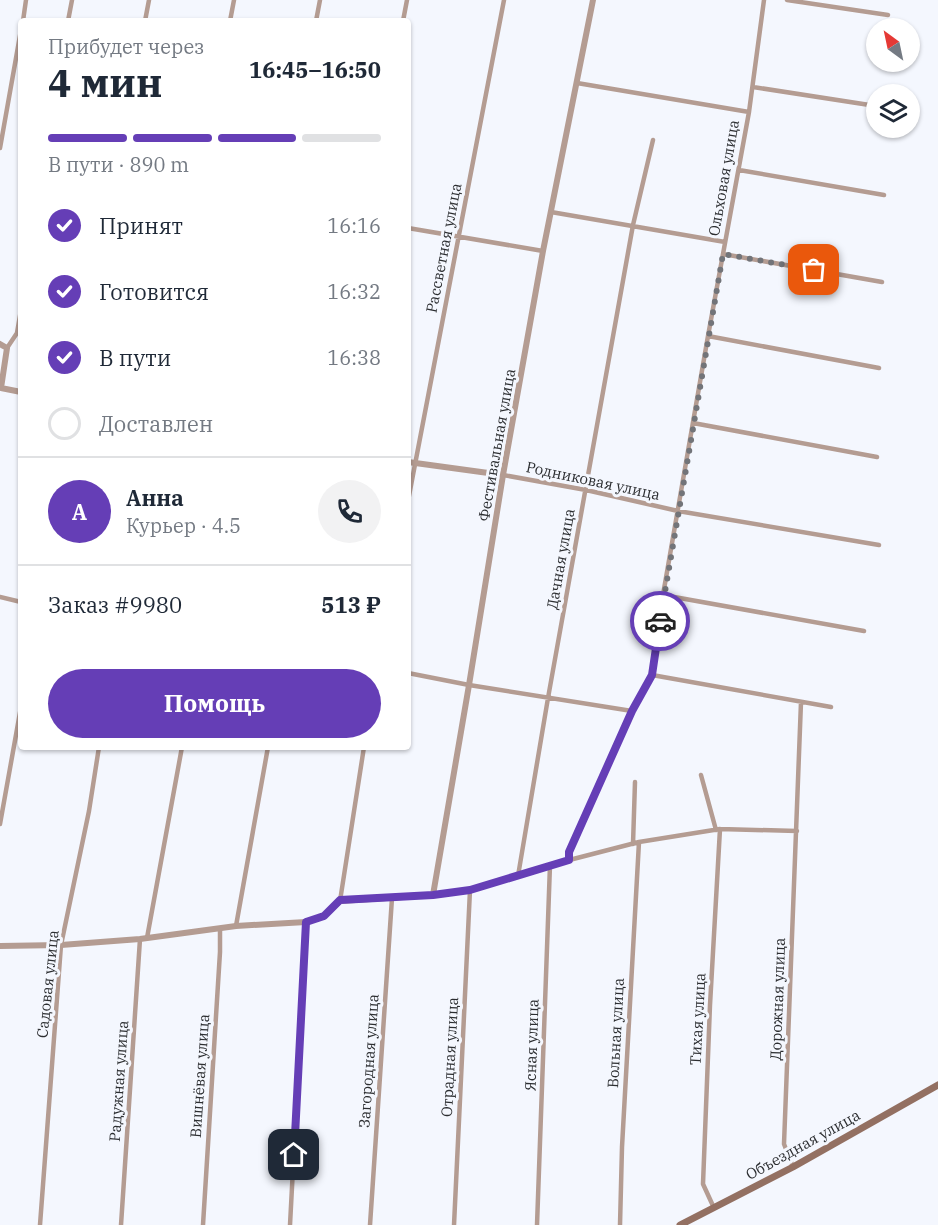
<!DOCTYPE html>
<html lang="ru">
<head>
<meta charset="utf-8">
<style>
  body { margin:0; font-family:"IBM Plex Serif",serif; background:#f2f2f3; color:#1f2937; height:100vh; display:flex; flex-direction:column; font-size:22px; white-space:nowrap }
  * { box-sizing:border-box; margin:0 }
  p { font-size:20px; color:#747a83 }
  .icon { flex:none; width:33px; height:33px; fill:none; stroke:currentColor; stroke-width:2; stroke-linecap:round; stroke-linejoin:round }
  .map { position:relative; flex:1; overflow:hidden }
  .details { position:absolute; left:18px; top:18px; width:393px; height:732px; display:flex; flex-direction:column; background:#fff; border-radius:6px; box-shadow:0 2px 4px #0004 }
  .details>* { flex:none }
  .needle { width:39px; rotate:327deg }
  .fabs { position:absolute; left:866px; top:18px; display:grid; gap:12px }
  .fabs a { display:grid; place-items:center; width:54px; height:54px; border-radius:50%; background:#fff; box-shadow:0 2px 4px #0004; font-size:30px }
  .pin { position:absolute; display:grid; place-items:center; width:51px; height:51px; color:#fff; margin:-26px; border-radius:12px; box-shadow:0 3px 9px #0006 }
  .courier { position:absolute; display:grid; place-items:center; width:60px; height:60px; margin:-30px; border:4px solid #653eb6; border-radius:50%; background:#fff; color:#222; box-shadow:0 2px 8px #0007 }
  .overview em { font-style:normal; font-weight:700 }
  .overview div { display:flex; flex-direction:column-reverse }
  .overview { display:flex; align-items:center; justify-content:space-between; height:102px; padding:0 30px }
  h1 { font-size:39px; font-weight:700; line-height:45px }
  .bar { display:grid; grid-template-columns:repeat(4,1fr); gap:9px 6px; align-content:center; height:72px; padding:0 30px }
  .bar i { height:8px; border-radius:4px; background:#e0e1e3 }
  .bar .current { background:#653eb6 }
  .bar p { grid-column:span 4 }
  .line { display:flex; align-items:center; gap:15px; padding:0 30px; border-top:2px solid #e0e1e3 }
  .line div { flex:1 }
  .round { display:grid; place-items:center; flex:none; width:63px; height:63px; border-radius:32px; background:#f2f2f3 }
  ol { padding:0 30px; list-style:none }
  li { display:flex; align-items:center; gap:18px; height:66px }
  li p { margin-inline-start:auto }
  li .icon { padding:6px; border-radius:50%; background:#653eb6; color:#fff; stroke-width:4 }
  li:last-child { color:#747a83 }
  li i { width:33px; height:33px; border:3px solid #e0e1e3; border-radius:50% }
  .primary-button { display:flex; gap:12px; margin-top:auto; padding:12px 30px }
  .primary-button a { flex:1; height:69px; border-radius:36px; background:#653eb6; color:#fff; font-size:24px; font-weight:700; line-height:69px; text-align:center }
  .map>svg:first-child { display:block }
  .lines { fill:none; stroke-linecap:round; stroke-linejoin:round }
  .minor { stroke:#b49c92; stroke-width:4.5 }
  .tertiary { stroke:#b49c92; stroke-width:6 }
  .secondary { stroke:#937062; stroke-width:7 }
  .done { stroke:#727479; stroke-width:6; stroke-dasharray:0 10.8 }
  .route { stroke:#653eb6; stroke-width:8 }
  .labels { text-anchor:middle; stroke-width:6; stroke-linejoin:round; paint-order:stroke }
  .street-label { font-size:15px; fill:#2c2e31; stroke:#f4f7fe }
</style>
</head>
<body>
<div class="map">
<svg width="938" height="1225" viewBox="0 0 938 1225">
  <rect width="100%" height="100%" fill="#f4f7fe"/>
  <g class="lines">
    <!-- minor -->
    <path class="minor" d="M787,0L888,15
      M23,21L26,0
      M68,21L72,0
      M145,21L149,0
      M230,21L234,0
      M316,21L320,0
      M403,21L407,0
      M577,83L749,112
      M753,87L876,106
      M0,148L21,30
      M739,170L884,195
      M551,212L725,242
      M408,228L543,251
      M723,254L882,282
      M708,336L879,368
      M7,348L17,333L21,310
      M693,423L877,457
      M503,475L586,490L678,511L879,545
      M408,501L504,0
      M663,595L864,631
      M0,597L21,602
      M408,673L469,685L632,711
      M652,675L831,707
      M701,775L716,830
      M0,824L21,707
      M633,844L635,782
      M569,860V852L632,711L652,675L663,595L708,336L749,112L764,0
      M518,876L548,698L633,225L653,140
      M433,895L470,890L550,865L639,842L720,829L797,831
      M340,901L364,747
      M236,926L268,747
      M147,938L182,747
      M793,1167L784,1144L801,702
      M714,1208L703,1184L710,1005L720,829
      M40,1225L61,945L89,811L99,747
      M121,1225L140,939
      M203,1225L220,952V929
      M290,1225L306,922
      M370,1225L392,898
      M454,1225L470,890
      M537,1225L550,865
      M620,1225L622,1147L639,842"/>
    <!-- tertiary -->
    <path class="tertiary" d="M0,344L7,348L1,388L21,392
      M408,462L503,475
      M0,946L61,945L140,939L236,926L306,922L324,916L340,901L433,895L469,685L503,475L543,251L593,0"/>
    <!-- secondary -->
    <path class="secondary" d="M680,1225L793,1167L938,1085"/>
  </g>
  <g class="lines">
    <!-- done -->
    <path class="done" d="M660,621L723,254L814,270"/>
    <!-- route -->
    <path class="route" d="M294,1155L306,922L324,916L340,900L433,895L470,890L569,860V852L632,711L652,675L660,621"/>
  </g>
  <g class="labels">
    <!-- street labels -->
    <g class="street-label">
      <text transform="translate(724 178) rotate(-80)" y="5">Ольховая улица</text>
      <text transform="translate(444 248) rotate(-79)" y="5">Рассветная улица</text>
      <text transform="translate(497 445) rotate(-80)" y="5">Фестивальная улица</text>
      <text transform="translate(593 481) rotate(12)" y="5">Родниковая улица</text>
      <text transform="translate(561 559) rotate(-80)" y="5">Дачная улица</text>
      <text transform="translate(48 984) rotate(-84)" y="5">Садовая улица</text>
      <text transform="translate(778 999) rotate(-88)" y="5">Дорожная улица</text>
      <text transform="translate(698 1019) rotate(-87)" y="5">Тихая улица</text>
      <text transform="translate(616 1033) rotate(-87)" y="5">Вольная улица</text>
      <text transform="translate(532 1045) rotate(-88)" y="5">Ясная улица</text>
      <text transform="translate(450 1057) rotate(-87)" y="5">Отрадная улица</text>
      <text transform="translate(369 1061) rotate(-86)" y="5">Загородная улица</text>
      <text transform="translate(200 1076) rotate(-86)" y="5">Вишнёвая улица</text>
      <text transform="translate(119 1081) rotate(-86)" y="5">Радужная улица</text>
      <text transform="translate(803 1145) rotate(-29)" y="5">Объездная улица</text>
    </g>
  </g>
</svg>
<div class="fabs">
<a><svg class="needle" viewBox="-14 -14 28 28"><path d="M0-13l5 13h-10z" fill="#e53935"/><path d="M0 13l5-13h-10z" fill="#747a83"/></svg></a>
<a><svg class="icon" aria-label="layers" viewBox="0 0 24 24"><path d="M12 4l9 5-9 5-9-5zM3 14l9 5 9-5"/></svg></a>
</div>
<div class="pin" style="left:814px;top:270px;background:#ea580c"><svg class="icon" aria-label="bag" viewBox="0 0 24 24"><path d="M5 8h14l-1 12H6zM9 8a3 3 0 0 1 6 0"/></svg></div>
<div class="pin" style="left:294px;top:1155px;background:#1f2937"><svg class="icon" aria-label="home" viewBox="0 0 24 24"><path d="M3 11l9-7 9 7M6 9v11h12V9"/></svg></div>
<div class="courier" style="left:660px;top:621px"><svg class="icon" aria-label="car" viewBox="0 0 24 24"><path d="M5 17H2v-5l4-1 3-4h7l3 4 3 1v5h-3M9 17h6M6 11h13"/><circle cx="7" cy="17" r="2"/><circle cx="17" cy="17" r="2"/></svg></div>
<section class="details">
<div class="overview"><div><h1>4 мин</h1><p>Прибудет через</p></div><em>16:45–16:50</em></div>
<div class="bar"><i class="current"></i><i class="current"></i><i class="current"></i><i></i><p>В пути · 890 m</p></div>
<ol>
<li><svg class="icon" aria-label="check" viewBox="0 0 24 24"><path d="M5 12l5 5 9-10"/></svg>Принят<p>16:16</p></li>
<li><svg class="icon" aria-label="check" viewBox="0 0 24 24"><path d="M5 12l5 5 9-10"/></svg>Готовится<p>16:32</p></li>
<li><svg class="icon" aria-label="check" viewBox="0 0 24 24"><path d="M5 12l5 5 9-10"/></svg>В пути<p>16:38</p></li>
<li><i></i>Доставлен</li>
</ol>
<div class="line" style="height:108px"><b class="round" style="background:#653eb6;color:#fff">А</b><div><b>Анна</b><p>Курьер · 4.5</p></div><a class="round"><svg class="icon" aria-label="phone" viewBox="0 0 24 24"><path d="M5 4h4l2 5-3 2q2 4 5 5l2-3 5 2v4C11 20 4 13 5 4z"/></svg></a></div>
<div class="line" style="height:78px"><div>Заказ #9980</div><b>513 ₽</b></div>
<div class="primary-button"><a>Помощь</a></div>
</section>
</div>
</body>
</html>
